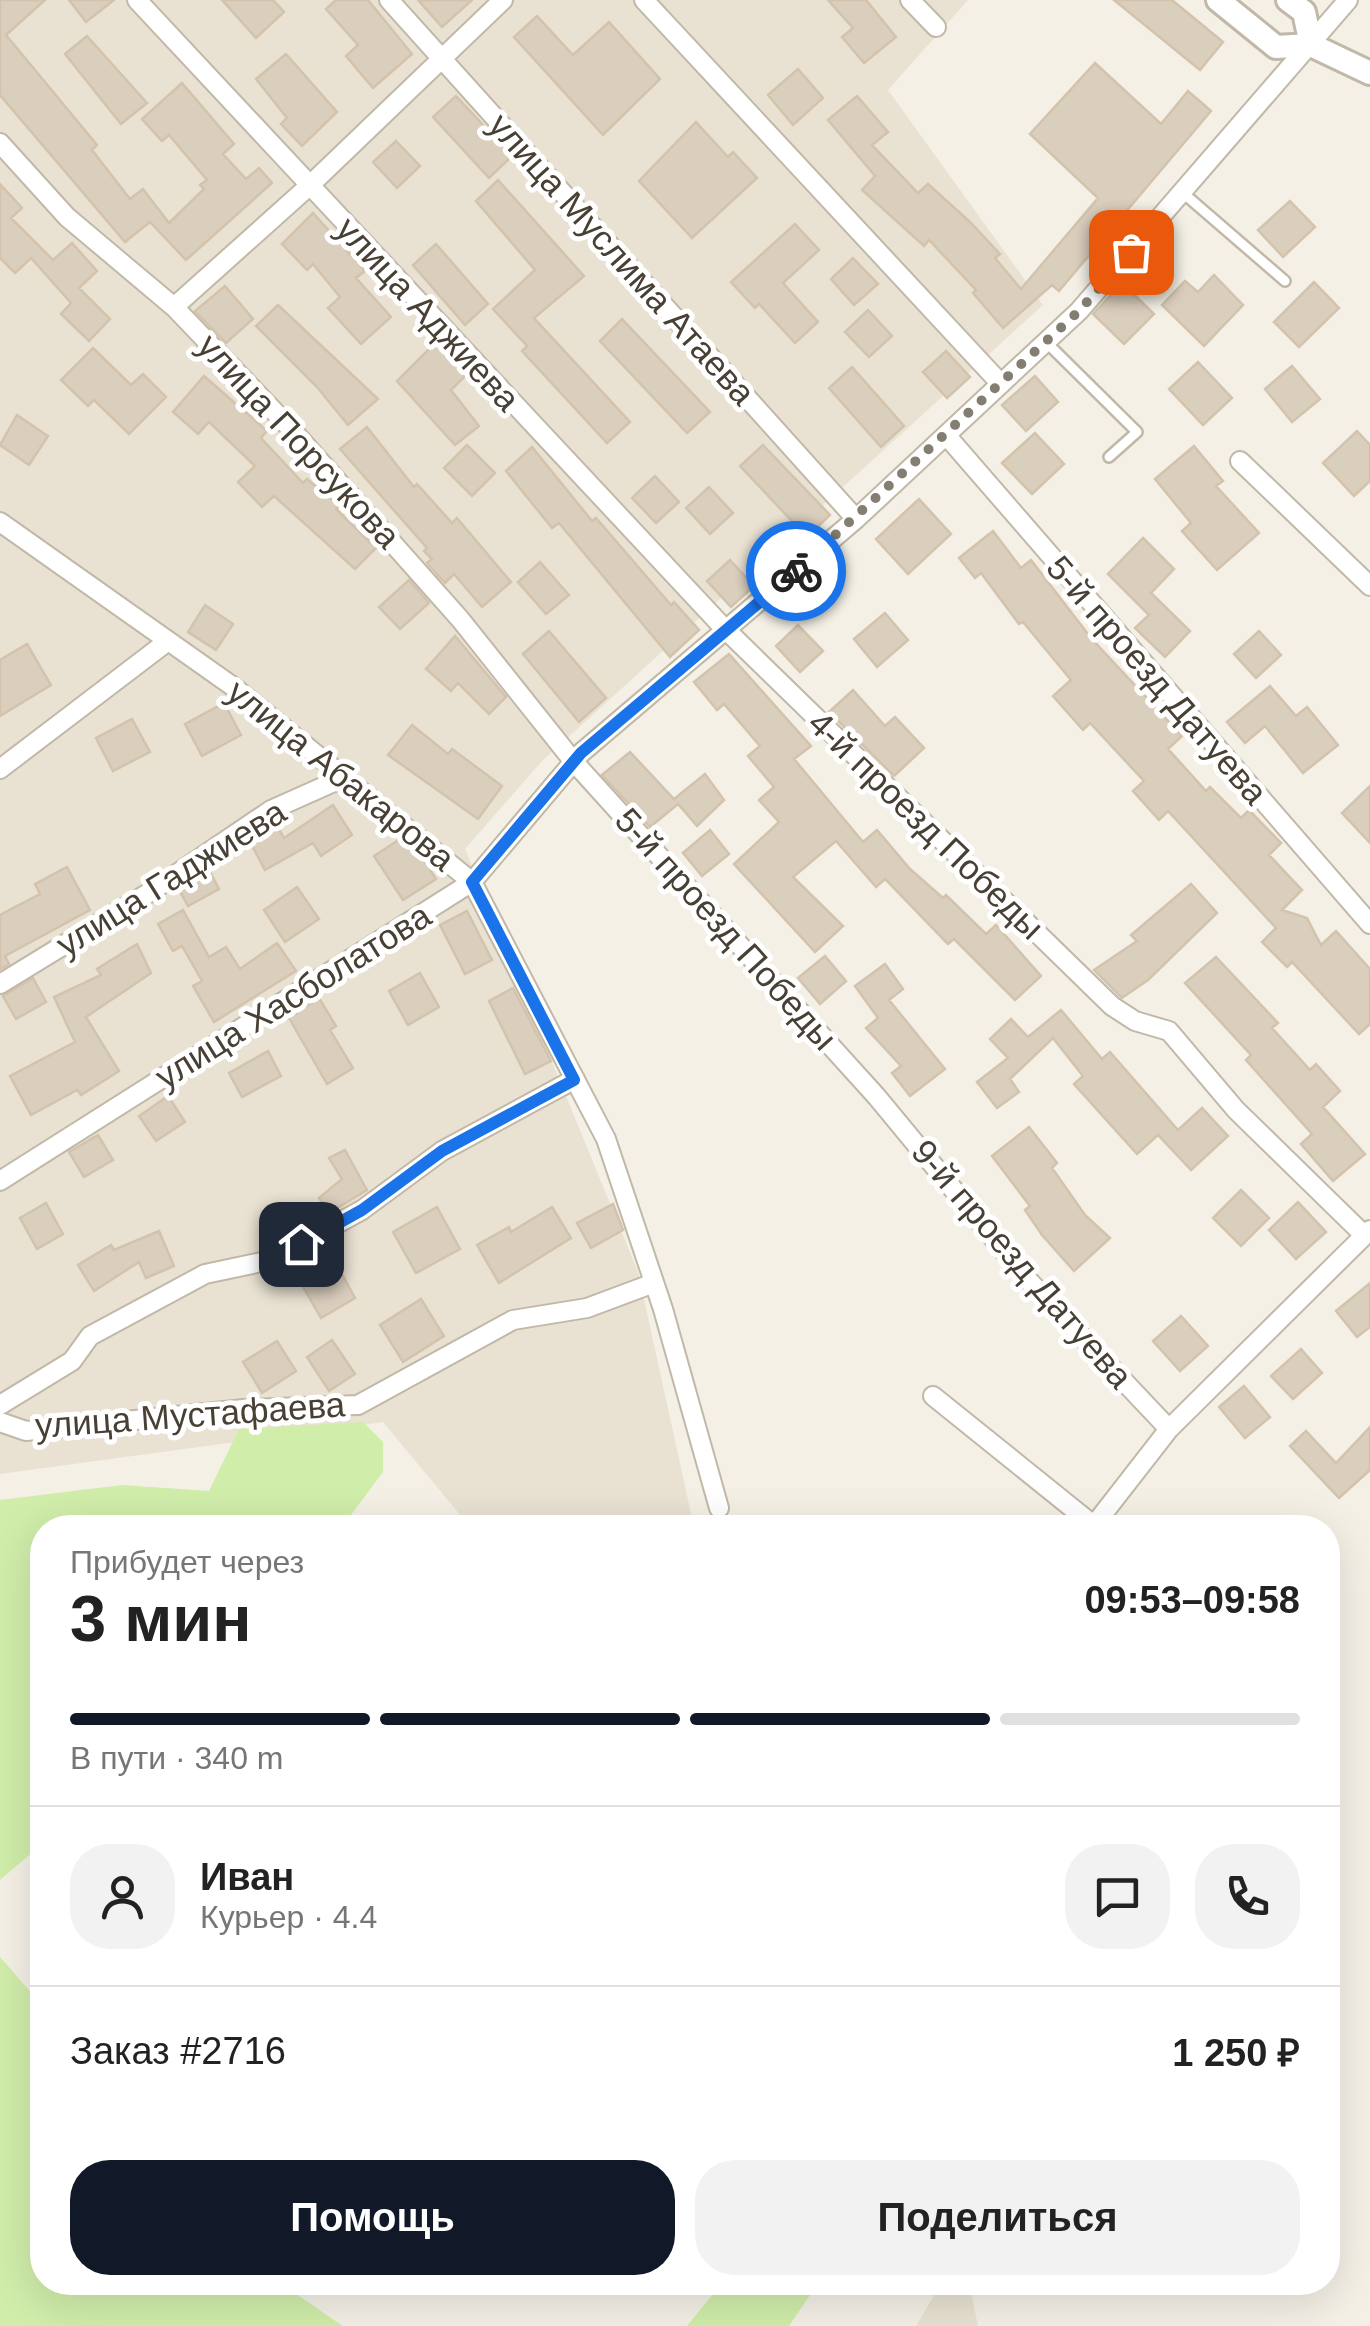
<!DOCTYPE html>
<html lang="ru">
<head>
<meta charset="utf-8">
<style>
  body { margin:0; font-family:Helvetica,sans-serif; background:#f2f2f2; color:#222; height:100vh; display:flex; flex-direction:column; font-size:38px; white-space:nowrap }
  * { box-sizing:border-box; margin:0 }
  p { font-size:32px; color:#767676 }
  .icon { flex:none; width:55px; height:55px; fill:none; stroke:currentColor; stroke-width:2; stroke-linecap:round; stroke-linejoin:round }
  .map { position:relative; flex:1; overflow:hidden }
  .details { position:absolute; left:30px; top:1515px; width:1310px; height:780px; display:flex; flex-direction:column; background:#fff; border-radius:40px; box-shadow:0 10px 40px #0002 }
  .details>* { flex:none }
  .pin { position:absolute; display:grid; place-items:center; width:85px; height:85px; color:#fff; margin:-42px; border-radius:20px; box-shadow:0 5px 15px #0006 }
  .courier { position:absolute; display:grid; place-items:center; width:100px; height:100px; margin:-50px; border:8px solid #1a73e8; border-radius:50%; background:#fff; color:#222; box-shadow:0 2px 12px #0007 }
  .overview em { font-style:normal; font-weight:700 }
  .overview div { display:flex; flex-direction:column-reverse }
  .overview { display:flex; align-items:center; justify-content:space-between; height:170px; padding:0 40px }
  h1 { font-size:65px; font-weight:700; line-height:75px }
  .bar { display:grid; grid-template-columns:repeat(4,1fr); gap:15px 10px; align-content:center; height:120px; padding:0 40px }
  .bar i { height:12px; border-radius:8px; background:#e0e0e0 }
  .bar .current { background:#111827 }
  .bar p { grid-column:span 4 }
  .line { display:flex; align-items:center; gap:25px; padding:0 40px; border-top:2px solid #e0e0e0 }
  .line div { flex:1 }
  .round { display:grid; place-items:center; flex:none; width:105px; height:105px; border-radius:40px; background:#f2f2f2 }
  .cta { display:flex; gap:20px; margin-top:auto; padding:20px 40px }
  .cta a { flex:1; height:115px; border-radius:40px; background:#111827; color:#fff; font-size:40px; font-weight:700; line-height:115px; text-align:center }
  .cta a+a { background:#f2f2f2; color:#222 }
  .map>svg:first-child { display:block }
  .residential { fill:#e9e2d3 }
  .green { fill:#d0edaa }
  .building { fill:#dacebd; stroke:#d3c3ac; stroke-width:2.5 }
  .lines { fill:none; stroke-linecap:round; stroke-linejoin:round }
  .service-casing { stroke:#c1b8a7; stroke-width:14 }
  .minor-casing { stroke:#c1b8a7; stroke-width:22 }
  .tertiary-casing { stroke:#c1b8a7; stroke-width:28 }
  .service { stroke:#fff; stroke-width:9 }
  .minor { stroke:#fff; stroke-width:18 }
  .tertiary { stroke:#fff; stroke-width:22 }
  .done { stroke:#847e72; stroke-width:10; stroke-dasharray:0 18 }
  .route { stroke:#1a73e8; stroke-width:12 }
  .labels { text-anchor:middle; stroke-width:10; stroke-linejoin:round; paint-order:stroke }
  .street-label { font-size:35px; fill:#484034; stroke:#fff }
</style>
</head>
<body>
<div class="map">
<svg width="1370" height="2326" viewBox="0 0 1370 2326">
  <rect width="100%" height="100%" fill="#f4f0e6"/>
  <!-- residential -->
  <path class="residential" d="M0,0H968L888,90L1043,305L542,761L465,849L638,1272L694,1527H470L383,1422L0,1474Z
    M942,2282L969,2283L978,2326H916Z"/>
  <!-- green -->
  <path class="green" d="M363,1422L383,1442V1472L342,1527L42,1528V1844L0,1880V1500L122,1485L209,1491L239,1429Z
    M0,1957L42,2005V2282L280,2283L343,2326H0Z
    M723,2282H818V2283L789,2326H687Z"/>
  <!-- building -->
  <path class="building" d="M0,0H45L6,35L97,145L92,150L130,199L143,189L169,223L204,189L200,185L207,180L169,135L162,141L142,119L182,83L234,144L223,154L246,179L259,168L272,183L186,260L150,222L125,242L0,95Z
    M69,0H114L86,22Z
    M222,0H273L284,12L256,38Z
    M336,0H368L412,54L373,88L346,56L358,45L326,9Z
    M418,0H472L442,27Z
    M828,0H866L896,37L864,63L842,37L853,28Z
    M1114,0H1172L1223,42L1200,70Z
    M537,16L573,55L609,22L660,79L603,135L514,37Z
    M87,36L147,103L121,124L65,54Z
    M286,54L337,112L302,146L281,124L287,118L256,79Z
    M1095,63L1161,124L1188,91L1211,111L1059,291L1052,285L1003,328L973,293L976,290L929,240L924,246L862,190L875,176L828,120L857,96L888,132L872,145L918,193L928,184L970,222L1000,254L995,258L1021,289L1098,198L1030,134Z
    M798,69L823,98L793,125L768,95Z
    M456,96L512,156L489,178L433,117Z
    M696,122L728,157L733,152L757,178L692,238L639,181Z
    M396,141L420,166L397,188L373,162Z
    M498,180L584,276L534,318L630,422L607,443L522,351L527,346L493,309L535,270L476,201Z
    M0,184L22,208L11,218L53,260L72,243L97,271L79,288L110,319L89,341L61,314L71,303L31,258L15,273L0,258Z
    M1290,201L1315,227L1283,257L1258,230Z
    M313,213L365,271L356,278L391,317L361,344L328,308L340,297L313,264L307,270L282,244Z
    M795,224L819,250L783,283L818,322L795,343L759,304L755,308L731,282Z
    M436,244L488,304L465,325L413,265Z
    M853,258L878,284L854,305L831,279Z
    M1214,275L1243,305L1204,346L1162,305L1185,281L1198,292Z
    M1314,282L1339,308L1299,347L1274,322Z
    M1122,283L1154,314L1124,344L1093,314Z
    M225,286L253,319L226,343L195,311Z
    M278,305L378,399L348,425L317,387L256,326Z
    M868,310L892,336L869,357L845,332Z
    M622,319L710,412L687,433L600,341Z
    M436,342L468,373L451,390L479,426L455,445L397,381Z
    M93,348L131,385L143,374L166,397L129,434L94,400L88,406L61,380Z
    M946,351L970,377L947,398L923,372Z
    M1198,362L1232,398L1203,425L1169,389Z
    M1292,366L1320,399L1292,422L1265,389Z
    M852,367L904,426L881,447L829,388Z
    M204,376L267,431L261,438L303,483L307,479L339,506L336,509L376,548L355,569L274,496L262,507L238,482L255,466L209,422L198,434L173,412Z
    M1035,376L1058,402L1026,431L1002,405Z
    M17,415L48,436L29,465L0,445Z
    M367,427L414,487L417,484L452,523L457,518L511,582L482,607L454,574L445,583L427,563L432,559L424,551L427,548L340,449Z
    M1357,431L1370,445V481L1354,496L1323,463Z
    M1035,433L1064,464L1032,494L1002,463Z
    M467,445L495,473L472,496L444,468Z
    M763,445L830,515L807,537L740,466Z
    M1194,446L1223,481L1216,486L1259,533L1217,570L1182,531L1191,523L1155,479Z
    M532,447L592,521L596,518L671,605L674,602L699,630L670,657L559,523L552,528L506,471Z
    M655,476L679,502L656,523L632,498Z
    M709,487L733,513L710,534L686,508Z
    M919,499L951,534L908,574L876,539Z
    M993,531L1021,568L1031,560L1091,638L1182,736L1168,749L1206,791L1210,787L1241,818L1249,810L1281,843L1269,855L1302,890L1282,910L1307,918L1321,945L1336,931L1370,969V1024L1359,1034L1292,962L1287,967L1262,942L1276,928L1168,811L1159,820L1133,791L1144,781L1090,723L1083,730L1053,696L1071,680L1023,622L1019,624L981,573L975,578L959,558Z
    M1143,538L1174,569L1151,593L1190,631L1165,657L1135,628L1149,615L1108,574Z
    M730,560L754,586L731,607L707,581Z
    M540,562L569,595L546,614L518,582Z
    M409,580L429,603L400,629L379,607Z
    M205,605L233,624L216,650L188,632Z
    M885,613L908,640L877,667L854,639Z
    M798,625L823,651L800,672L776,646Z
    M549,631L606,698L579,722L523,654Z
    M1259,631L1281,655L1256,678L1234,654Z
    M455,636L506,697L489,714L458,683L451,691L426,669Z
    M27,644L51,685L0,716V660Z
    M729,654L811,746L794,759L863,842L877,830L910,869L943,898L946,895L986,934L996,925L1041,976L1015,1000L954,939L948,944L885,879L876,887L836,841L793,877L843,926L815,952L734,864L779,822L759,800L774,787L748,756L760,746L724,704L717,710L694,682Z
    M1270,686L1296,716L1307,707L1338,745L1303,773L1265,726L1245,743L1227,722Z
    M853,690L885,726L895,717L924,748L894,776L829,712Z
    M224,703L241,735L202,756L185,724Z
    M132,719L150,752L113,771L96,738Z
    M412,725L448,754L452,749L502,786L478,819L388,755Z
    M630,752L674,799L705,774L724,800L697,826L678,804L650,827L602,775Z
    M1370,786V843L1342,813Z
    M333,805L352,835L321,856L313,843L265,870L249,840L275,822L284,838Z
    M710,830L729,854L702,876L683,853Z
    M400,839L421,856L436,879L403,900L374,856Z
    M67,867L90,910L5,956L9,964L0,969V915L40,894L35,884Z
    M208,868L219,889L188,906L178,888Z
    M1191,884L1217,913L1148,980L1122,998L1094,970L1137,941L1131,935Z
    M297,887L319,919L285,942L264,910Z
    M183,910L209,957L226,947L240,969L277,943L296,971L214,1022L193,986L202,981L182,946L173,951L158,924Z
    M467,911L492,960L465,974L440,925Z
    M137,944L151,973L86,1017L119,1071L81,1095L77,1090L31,1115L10,1076L75,1042L54,997L101,975L97,969Z
    M825,956L846,981L820,1004L798,978Z
    M1216,957L1278,1023L1272,1028L1310,1070L1316,1064L1340,1091L1323,1107L1365,1154L1333,1181L1301,1144L1312,1134L1246,1060L1251,1055L1185,983Z
    M885,964L903,989L889,1000L945,1069L910,1096L892,1073L901,1066L866,1028L878,1018L855,986Z
    M420,973L439,1007L408,1025L389,991Z
    M33,978L46,1002L16,1019L3,996Z
    M513,988L551,1061L525,1074L489,1001Z
    M319,998L336,1026L330,1030L353,1068L327,1084L289,1018Z
    M1061,1010L1102,1059L1110,1052L1178,1130L1202,1108L1228,1136L1191,1170L1158,1135L1137,1154L1074,1084L1083,1076L1053,1038L1010,1079L1019,1092L997,1108L977,1082L1008,1058L990,1039L1011,1019L1028,1037Z
    M268,1051L281,1076L242,1097L229,1073Z
    M168,1096L185,1122L156,1141L139,1116Z
    M1029,1127L1057,1163L1052,1168L1085,1215L1110,1238L1074,1271L1042,1235L1025,1210L1030,1206L992,1156Z
    M98,1135L113,1160L84,1177L69,1152Z
    M345,1150L367,1190L329,1213L319,1198L342,1179L329,1158Z
    M1241,1190L1269,1218L1241,1246L1213,1218Z
    M1298,1202L1326,1232L1296,1259L1269,1230Z
    M46,1203L63,1234L37,1249L20,1218Z
    M613,1204L623,1230L591,1248L577,1223Z
    M437,1207L460,1249L416,1273L393,1232Z
    M552,1207L571,1238L499,1283L477,1245L509,1227L511,1232Z
    M159,1231L174,1266L146,1278L139,1262L94,1291L78,1265L111,1245L114,1250Z
    M333,1258L355,1298L321,1318L298,1278Z
    M1370,1283V1327L1357,1337L1336,1311Z
    M421,1299L444,1336L403,1362L380,1325Z
    M1181,1316L1208,1346L1180,1371L1153,1341Z
    M332,1340L355,1374L329,1391L307,1357Z
    M277,1341L296,1371L262,1393L243,1362Z
    M1301,1349L1322,1373L1293,1399L1271,1376Z
    M1244,1386L1270,1417L1245,1438L1219,1407Z
    M1370,1427V1470L1339,1498L1290,1446L1306,1431L1336,1463Z"/>
  <g class="lines">
    <!-- service casing -->
    <g class="service-casing">
      <path id="service" d="M1182,192L1285,281
        M1046,342L1137,432L1109,457"/>
    </g>
    <!-- minor casing -->
    <g class="minor-casing">
      <path id="minor" d="M137,0L721,625L1112,1006L1135,1021L1169,1031L1236,1110L1364,1235
        M389,0L856,519
        M644,0L1001,384
        M910,0L936,27
        M0,143L67,217L174,307L293,431L460,619L574,762L877,1097L1028,1280L1169,1429
        M174,307L309,186L503,0
        M946,435L1370,924
        M1240,461L1370,586
        M0,522L235,688L472,882L606,1139L663,1309L719,1508
        M0,769L168,641
        M0,984L147,894L271,810L345,777
        M0,1181L472,882L581,753L856,519L1079,311L1348,0
        M933,1396L1097,1528
        M0,1405L72,1361L90,1336L205,1274L271,1260L362,1210L442,1151L575,1079
        M0,1422L26,1431L244,1409L358,1405L513,1320L587,1308L654,1283
        M1092,1528L1169,1429L1370,1230"/>
    </g>
    <!-- tertiary casing -->
    <g class="tertiary-casing">
      <path id="tertiary" d="M1218,0L1276,47L1311,45L1370,73
        M1288,0L1304,12L1311,45"/>
    </g>
    <!-- service -->
    <use href="#service" class="service"/>
    <!-- minor -->
    <use href="#minor" class="minor"/>
    <!-- tertiary -->
    <use href="#tertiary" class="tertiary"/>
  </g>
  <g class="lines">
    <!-- done -->
    <path class="done" d="M796,571L1079,311L1131,252"/>
    <!-- route -->
    <path class="route" d="M301,1244L362,1210L442,1151L574,1080L472,882L581,753L796,571"/>
  </g>
  <g class="labels">
    <!-- street labels -->
    <g class="street-label">
      <text transform="translate(622 259) rotate(48)" y="12">улица Муслима Атаева</text>
      <text transform="translate(428 314) rotate(47)" y="12">улица Аджиева</text>
      <text transform="translate(299 441) rotate(47)" y="12">улица Порсукова</text>
      <text transform="translate(1157 680) rotate(49)" y="12">5-й проезд Датуева</text>
      <text transform="translate(341 775) rotate(39)" y="12">улица Абакарова</text>
      <text transform="translate(926 825) rotate(44)" y="12">4-й проезд Победы</text>
      <text transform="translate(171 878) rotate(-32)" y="12">улица Гаджиева</text>
      <text transform="translate(726 929) rotate(48)" y="12">5-й проезд Победы</text>
      <text transform="translate(293 996) rotate(-32)" y="12">улица Хасболатова</text>
      <text transform="translate(1022 1264) rotate(49)" y="12">9-й проезд Датуева</text>
      <text transform="translate(190 1415) rotate(-4)" y="12">улица Мустафаева</text>
    </g>
  </g>
</svg>
<div class="pin" style="left:1131px;top:252px;background:#ea580c"><svg class="icon" aria-label="bag" viewBox="0 0 24 24"><path d="M5 8h14l-1 12H6zM9 8a3 3 0 0 1 6 0"/></svg></div>
<div class="pin" style="left:301px;top:1244px;background:#1f2937"><svg class="icon" aria-label="home" viewBox="0 0 24 24"><path d="M3 11l9-7 9 7M6 9v11h12V9"/></svg></div>
<div class="courier" style="left:796px;top:571px"><svg class="icon" aria-label="bike" viewBox="0 0 24 24"><circle cx="6" cy="16" r="4"/><circle cx="18" cy="16" r="4"/><path d="M6 16l4-8h5l3 8M10 8l3 8H6M13 5h3"/></svg></div>
<section class="details">
<div class="overview"><div><h1>3 мин</h1><p>Прибудет через</p></div><em>09:53–09:58</em></div>
<div class="bar"><i class="current"></i><i class="current"></i><i class="current"></i><i></i><p>В пути · 340 m</p></div>
<div class="line" style="height:180px"><a class="round"><svg class="icon" aria-label="person" viewBox="0 0 24 24"><circle cx="12" cy="8" r="4"/><path d="M4 21q1-7 8-7t8 7"/></svg></a><div><b>Иван</b><p>Курьер · 4.4</p></div><a class="round"><svg class="icon" aria-label="chat" viewBox="0 0 24 24"><path d="M4 5h16v11H9l-5 4z"/></svg></a><a class="round"><svg class="icon" aria-label="phone" viewBox="0 0 24 24"><path d="M5 4h4l2 5-3 2q2 4 5 5l2-3 5 2v4C11 20 4 13 5 4z"/></svg></a></div>
<div class="line" style="height:130px"><div>Заказ #2716</div><b>1 250 ₽</b></div>
<div class="cta"><a>Помощь</a><a>Поделиться</a></div>
</section>
</div>
</body>
</html>
